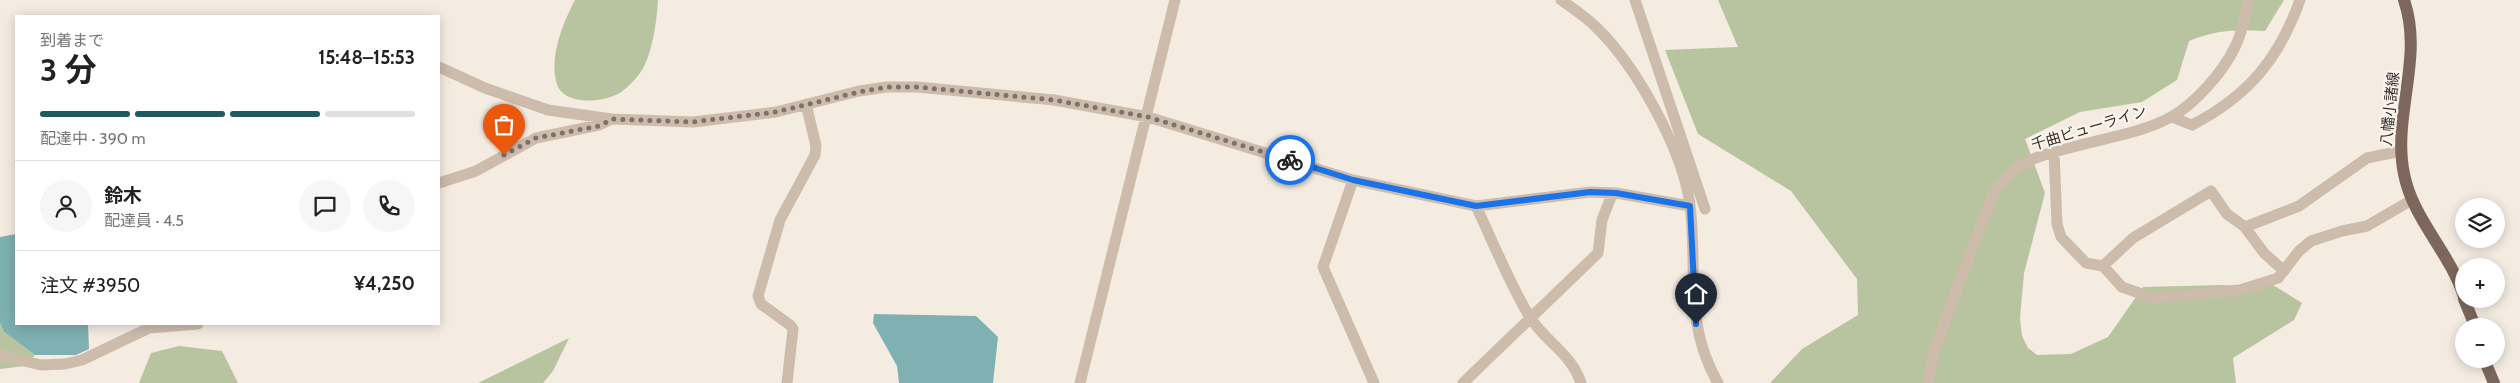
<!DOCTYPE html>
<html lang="ja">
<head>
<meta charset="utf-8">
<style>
  body { margin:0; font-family:Cabin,"Noto Sans JP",sans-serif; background:#f6f6f6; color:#222; height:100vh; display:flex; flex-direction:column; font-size:19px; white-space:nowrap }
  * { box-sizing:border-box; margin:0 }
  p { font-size:16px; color:#767676 }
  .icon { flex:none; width:28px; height:28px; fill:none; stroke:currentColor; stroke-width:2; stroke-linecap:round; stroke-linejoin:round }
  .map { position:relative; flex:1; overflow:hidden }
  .details { position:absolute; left:15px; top:15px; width:425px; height:310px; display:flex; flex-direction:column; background:#fff; border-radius:0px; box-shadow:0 2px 12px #0003 }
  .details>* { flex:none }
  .buttons { position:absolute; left:2455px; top:198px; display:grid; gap:10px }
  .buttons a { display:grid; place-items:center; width:50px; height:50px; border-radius:50%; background:#fff; box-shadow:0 2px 12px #0003; font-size:25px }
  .pin { position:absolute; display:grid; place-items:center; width:42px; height:42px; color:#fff; margin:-51px -21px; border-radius:50% 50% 50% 0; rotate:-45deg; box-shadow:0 0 5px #0007 }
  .pin .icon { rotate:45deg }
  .courier { position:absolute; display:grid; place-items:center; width:50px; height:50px; margin:-25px; border:4px solid #1a73e8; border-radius:50%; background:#fff; color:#222; box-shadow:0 1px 6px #0007 }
  .overview em { font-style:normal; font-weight:700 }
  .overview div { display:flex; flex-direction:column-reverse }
  .overview { display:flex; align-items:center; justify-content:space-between; height:85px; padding:0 25px }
  h1 { font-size:32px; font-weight:700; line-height:38px }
  .bar { display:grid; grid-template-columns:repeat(4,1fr); gap:8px 5px; align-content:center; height:60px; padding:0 25px }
  .bar i { height:6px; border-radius:4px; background:#e0e0e0 }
  .bar .current { background:#1f5a5e }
  .bar p { grid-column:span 4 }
  .line { display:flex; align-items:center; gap:12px; padding:0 25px; border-top:1px solid #e0e0e0 }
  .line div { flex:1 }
  .round { display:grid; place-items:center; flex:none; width:52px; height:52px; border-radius:26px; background:#f6f6f6 }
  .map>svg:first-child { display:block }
  .green { fill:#b8c4a0 }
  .water { fill:#7fb0b2 }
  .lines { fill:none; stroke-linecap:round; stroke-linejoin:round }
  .minor { stroke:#cdbbac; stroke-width:11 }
  .major { stroke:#7d675c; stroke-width:12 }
  .done { stroke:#7c716b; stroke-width:5; stroke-dasharray:0 9 }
  .route { stroke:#1a73e8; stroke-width:6 }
  .labels { text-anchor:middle; stroke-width:4.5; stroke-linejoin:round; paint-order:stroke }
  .street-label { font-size:15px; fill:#3b302b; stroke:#fbf5ee }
</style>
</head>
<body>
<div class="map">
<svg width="2520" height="383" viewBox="0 0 2520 383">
  <rect width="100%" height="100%" fill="#f4ebe1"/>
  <!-- green -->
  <path class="green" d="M575,0H658C657,20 652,57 640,73C635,80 625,90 618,94C601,103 561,106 556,81C550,54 563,23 575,0Z
    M1718,0H2284L2265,31C2238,29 2215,30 2189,41L2177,80L2142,102L2080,112L2025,139L2045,193L2024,273L2020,318L2022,336L2028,348L2037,355L2071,354L2108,337L2143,287L2224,285L2252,288L2268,282L2302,303L2294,320L2233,358L2236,383H1770L1802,349L1858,315L1857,279L1791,191L1698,134L1665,50L1738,47Z
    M0,323L4,332L35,355L25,366L0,369Z
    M569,338L553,371L543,383H478Z
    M179,346L222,351L238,383H139L151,353Z"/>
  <!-- water -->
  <path class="water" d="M16,234V324H88L89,349L76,355H35L4,332L0,323V237Z
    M874,314L976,316L998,337L993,383H899L897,366L873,323Z"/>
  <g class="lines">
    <!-- minor -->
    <path class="minor" d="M1561,0C1574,9 1586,17 1597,28C1636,66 1683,150 1690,205C1698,269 1683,322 1718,383
      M1635,0L1705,209
      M439,67L485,88L548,110L612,119L693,122L776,112L859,91L887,87H917L1054,100L1148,117L1353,180L1476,206L1590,192L1616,193L1690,206
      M2172,117L2192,125C2248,96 2279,59 2300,0
      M2054,152L2057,224L2061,237L2086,263L2103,266L2133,238L2211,191L2227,214L2245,227L2299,206L2367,158L2401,151
      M1353,180L1323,267L1374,383
      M439,183L476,171L536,138L599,125L612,119
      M1476,206C1493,242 1508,280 1528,314C1543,341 1570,351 1581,383
      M2244,226L2264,253L2284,271
      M2103,266L2122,287L2153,298L2240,290L2278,278L2299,251L2311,241L2342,231L2367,226L2410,201
      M0,355L41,365L65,364L82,360L149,328L198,324
      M787,383L793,329L790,325L761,304L758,296L780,220L815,155L816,146L806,104
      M1080,383L1175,0
      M1463,383L1598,253L1602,220L1611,197L1616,193
      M1928,383L1934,350L1992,196C2012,162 2037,156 2073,147C2105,138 2142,133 2171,117C2195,104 2223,72 2235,47C2242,33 2245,16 2248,0"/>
    <!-- major -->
    <path class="major" d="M2404,0C2424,58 2392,116 2404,174C2413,220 2450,252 2464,297
      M2464,299L2475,326
      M2484,359L2494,383"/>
  </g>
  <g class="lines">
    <!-- done -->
    <path class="done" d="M504,155L536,138L599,126L612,119L692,122L776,112L859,92L887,87H917L1054,100L1148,117L1290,160"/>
    <!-- route -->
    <path class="route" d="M1290,160L1353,180L1476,206L1590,192L1616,193L1690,206L1696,324"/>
  </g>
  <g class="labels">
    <!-- street labels -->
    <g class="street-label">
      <text transform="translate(2390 109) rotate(-84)" y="5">八幡小諸線</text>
      <text transform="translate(2089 128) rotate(-17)" y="5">千曲ビューライン</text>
    </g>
  </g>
</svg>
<div class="buttons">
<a><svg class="icon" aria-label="layers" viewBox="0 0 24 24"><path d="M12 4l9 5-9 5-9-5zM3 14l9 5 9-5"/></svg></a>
<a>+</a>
<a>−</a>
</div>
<div class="pin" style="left:504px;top:155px;background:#ea580c"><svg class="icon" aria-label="bag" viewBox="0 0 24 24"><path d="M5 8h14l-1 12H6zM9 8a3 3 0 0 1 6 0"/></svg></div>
<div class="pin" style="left:1696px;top:324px;background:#1f2937"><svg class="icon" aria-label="home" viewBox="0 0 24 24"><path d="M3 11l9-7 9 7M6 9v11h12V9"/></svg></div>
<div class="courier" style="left:1290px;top:160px"><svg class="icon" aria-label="bike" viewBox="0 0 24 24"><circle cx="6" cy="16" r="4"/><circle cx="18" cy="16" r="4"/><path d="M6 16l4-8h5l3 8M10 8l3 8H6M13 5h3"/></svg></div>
<section class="details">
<div class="overview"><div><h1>3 分</h1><p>到着まで</p></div><em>15:48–15:53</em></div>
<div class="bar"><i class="current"></i><i class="current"></i><i class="current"></i><i></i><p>配達中 · 390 m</p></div>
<div class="line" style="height:90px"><a class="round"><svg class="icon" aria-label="person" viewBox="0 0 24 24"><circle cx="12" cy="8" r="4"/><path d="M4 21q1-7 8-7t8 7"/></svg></a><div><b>鈴木</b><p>配達員 · 4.5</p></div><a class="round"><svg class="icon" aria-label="chat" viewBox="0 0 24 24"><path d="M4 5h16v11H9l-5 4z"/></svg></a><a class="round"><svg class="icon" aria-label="phone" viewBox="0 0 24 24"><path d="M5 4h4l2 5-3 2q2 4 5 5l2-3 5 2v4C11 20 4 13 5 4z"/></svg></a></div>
<div class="line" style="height:65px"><div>注文 #3950</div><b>¥4,250</b></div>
</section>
</div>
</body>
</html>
